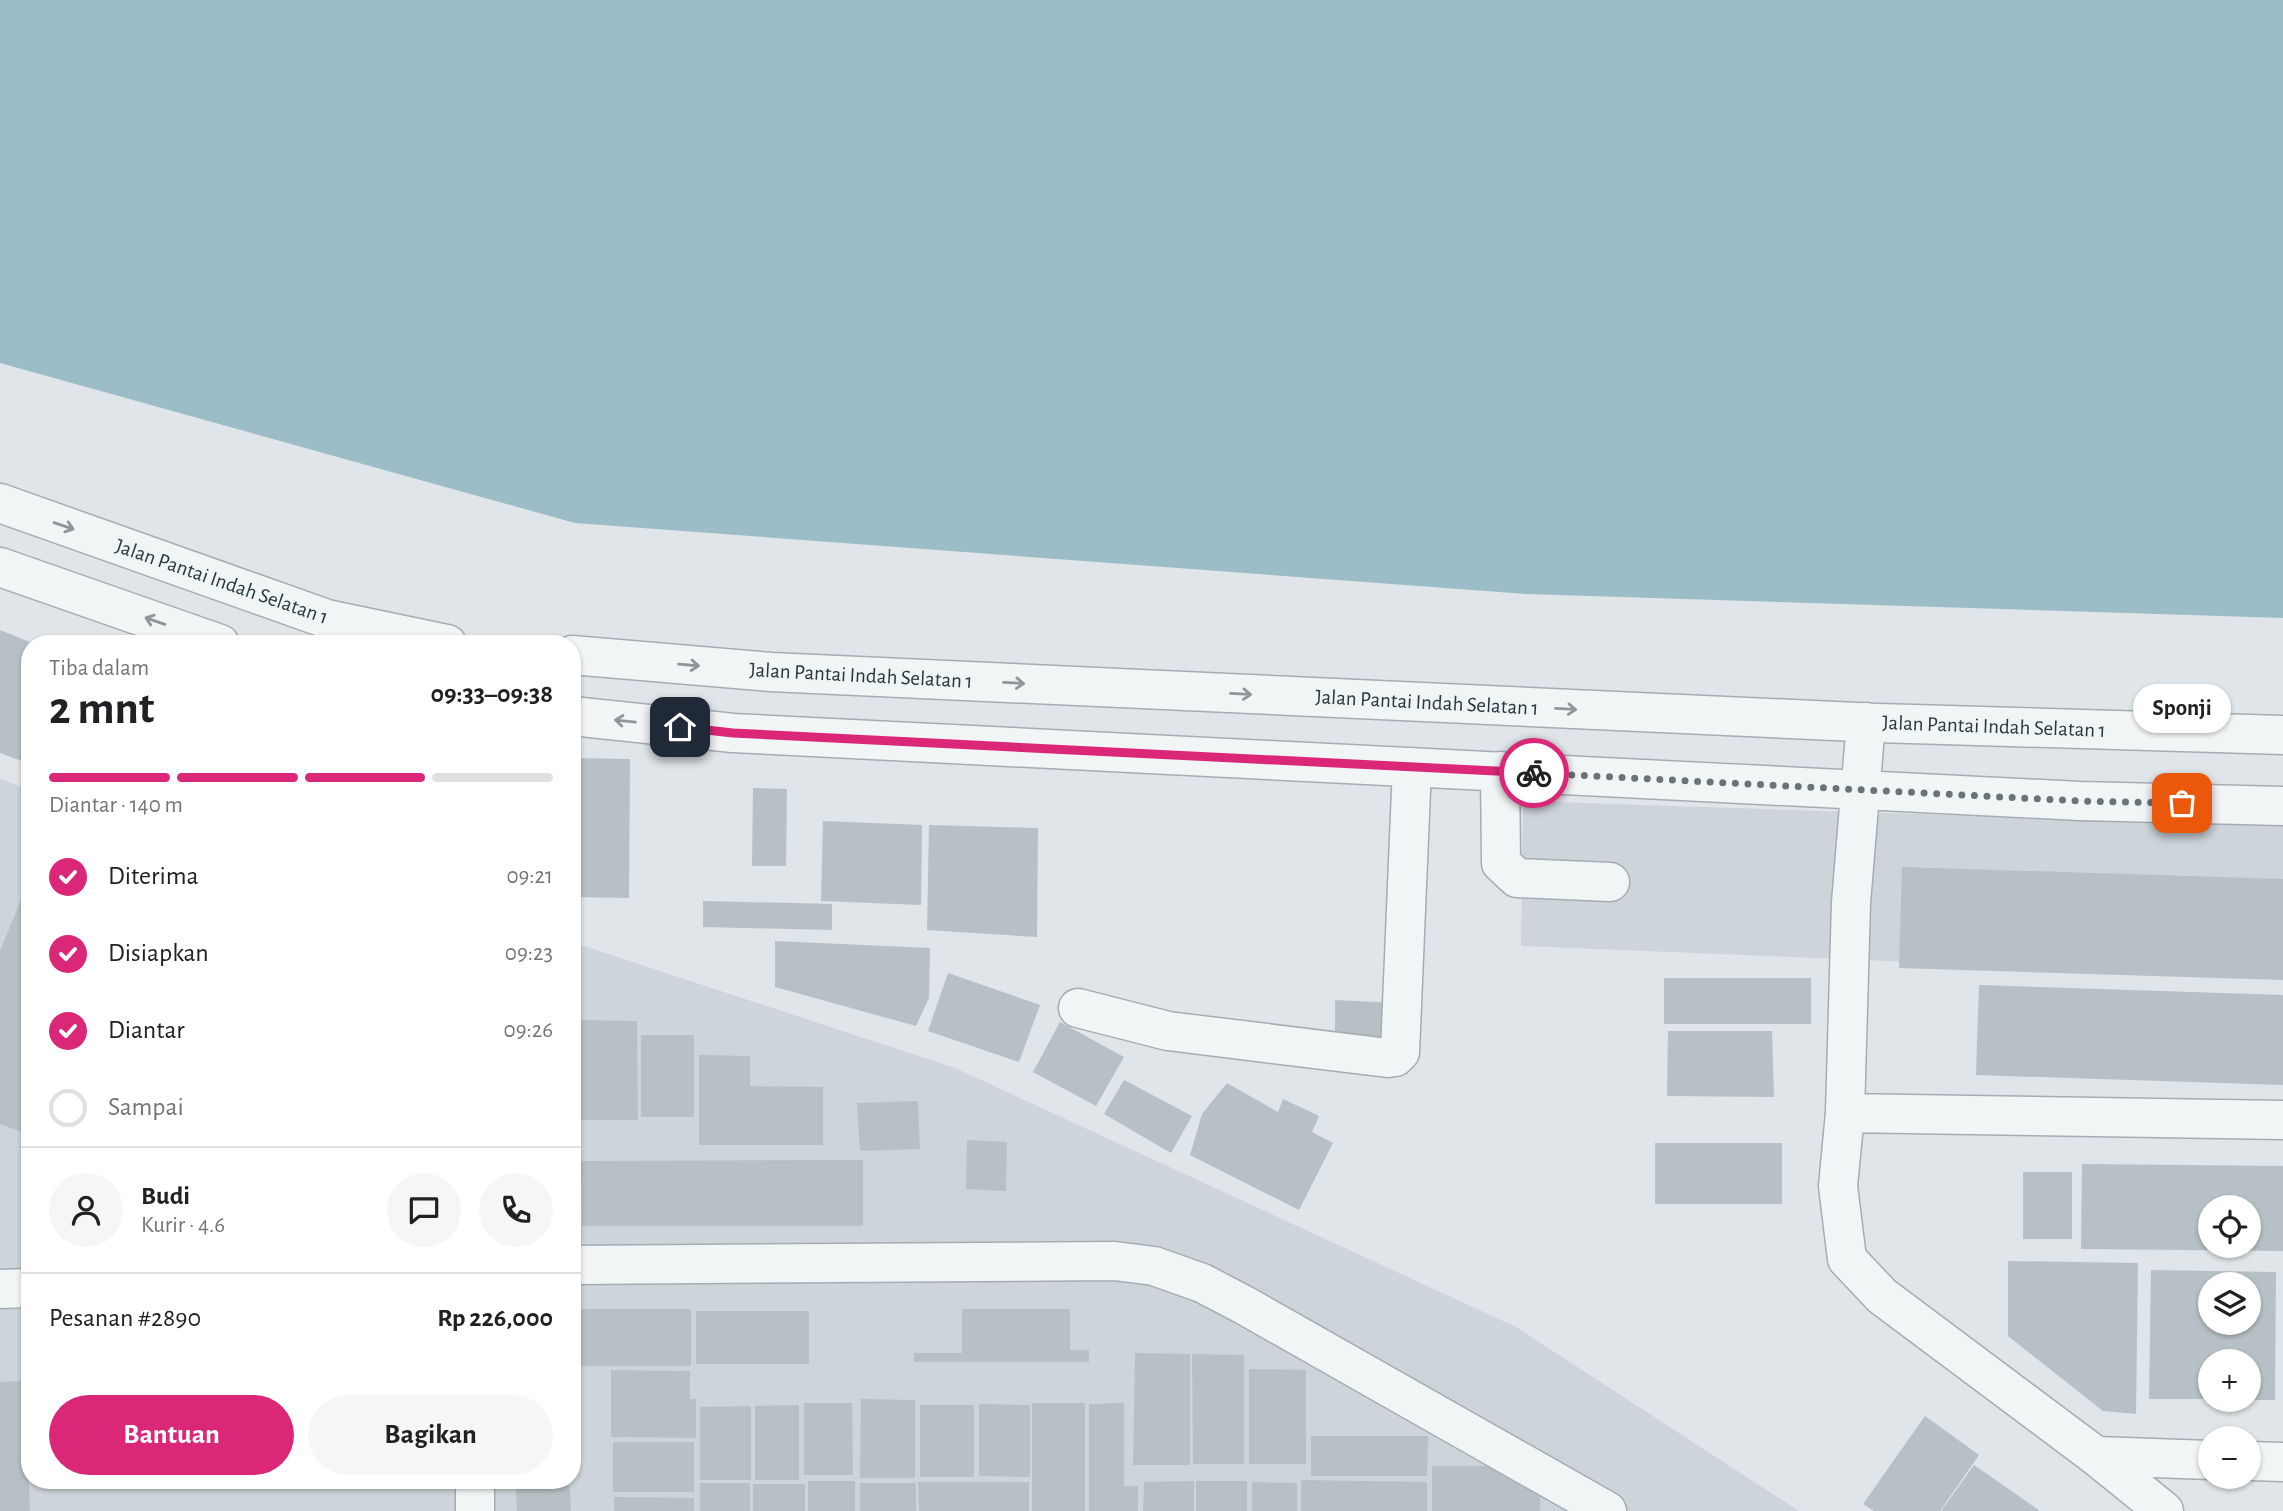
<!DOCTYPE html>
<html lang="id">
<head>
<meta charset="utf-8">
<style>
  body { margin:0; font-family:"Alegreya Sans",sans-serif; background:#f6f6f6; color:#202124; height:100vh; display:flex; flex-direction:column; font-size:26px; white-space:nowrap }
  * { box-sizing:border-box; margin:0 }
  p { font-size:23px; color:#757577 }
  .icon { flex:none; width:38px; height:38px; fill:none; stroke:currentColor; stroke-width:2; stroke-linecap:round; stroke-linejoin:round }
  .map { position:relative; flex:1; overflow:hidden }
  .details { position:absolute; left:21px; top:635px; width:560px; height:854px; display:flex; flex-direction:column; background:#fff; border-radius:28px; box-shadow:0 2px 5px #0004 }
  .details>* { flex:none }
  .tools { position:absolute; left:2198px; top:1195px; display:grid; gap:14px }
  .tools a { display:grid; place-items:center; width:63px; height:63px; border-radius:50%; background:#fff; box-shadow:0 2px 5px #0004; font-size:35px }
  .pin { position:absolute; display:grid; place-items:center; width:60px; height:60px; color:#fff; margin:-30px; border-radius:14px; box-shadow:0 4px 10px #0006 }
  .courier { position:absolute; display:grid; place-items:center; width:70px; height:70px; margin:-35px; border:5px solid #db2777; border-radius:50%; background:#fff; color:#222; box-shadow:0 2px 9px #0007 }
  .bubble { position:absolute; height:49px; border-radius:24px; background:#fff; box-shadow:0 2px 5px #0004; font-size:23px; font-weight:700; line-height:49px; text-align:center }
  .summary em { font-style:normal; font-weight:700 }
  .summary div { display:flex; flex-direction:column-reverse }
  .summary { display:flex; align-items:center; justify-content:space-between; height:119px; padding:0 28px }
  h1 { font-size:46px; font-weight:700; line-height:52px }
  .bar { display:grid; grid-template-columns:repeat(4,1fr); gap:10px 7px; align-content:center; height:84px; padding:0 28px }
  .bar i { height:9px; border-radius:5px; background:#e0e0e0 }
  .bar .selected { background:#db2777 }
  .bar p { grid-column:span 4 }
  .line { display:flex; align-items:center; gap:18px; padding:0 28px; border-top:2px solid #e0e0e0 }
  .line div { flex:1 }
  .round { display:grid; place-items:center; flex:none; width:74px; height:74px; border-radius:37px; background:#f6f6f6 }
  ol { padding:0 28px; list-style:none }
  li { display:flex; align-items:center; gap:21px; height:77px }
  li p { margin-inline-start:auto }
  li .icon { padding:7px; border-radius:50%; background:#db2777; color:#fff; stroke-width:4 }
  li:last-child { color:#757577 }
  li i { width:38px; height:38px; border:4px solid #e0e0e0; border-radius:50% }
  .action { display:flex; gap:14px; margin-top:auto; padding:14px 28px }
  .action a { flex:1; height:80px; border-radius:42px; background:#db2777; color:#fff; font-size:28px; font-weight:700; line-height:80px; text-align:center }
  .action a+a { background:#f6f6f6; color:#202124 }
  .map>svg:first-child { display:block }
  .built { fill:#cdd5da }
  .water { fill:#9cbdc7 }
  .building { fill:#b7c0c4; fill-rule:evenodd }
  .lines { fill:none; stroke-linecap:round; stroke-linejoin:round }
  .minor-casing { stroke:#a5adb2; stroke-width:41 }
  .minor { stroke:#f2f5f6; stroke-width:38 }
  .oneway { stroke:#8e969a }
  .done { stroke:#69747a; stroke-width:7; stroke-dasharray:0 12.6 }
  .route { stroke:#db2777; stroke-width:9 }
  .labels { text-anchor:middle; stroke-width:6; stroke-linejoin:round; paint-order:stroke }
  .street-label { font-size:21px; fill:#29373e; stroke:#eff4f5 }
</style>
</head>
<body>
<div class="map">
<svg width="2283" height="1511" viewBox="0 0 2283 1511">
  <rect width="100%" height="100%" fill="#dfe5e8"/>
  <!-- built -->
  <path class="built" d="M0,779L30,790V1480H572V942L955,1068L1516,1327L1799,1511H0Z
    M1523,801L2283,826V977L1521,946Z"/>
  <!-- water -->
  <path class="water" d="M0,0H2283V618L1526,594L575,523L0,363Z"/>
  <!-- building -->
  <path class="building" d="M0,630L35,644H30V764L0,753Z
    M572,758L630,759L629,898L572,897Z
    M753,788L787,789L786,866H752Z
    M823,821L922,825L921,905L821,901Z
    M929,825L1038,828L1037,937L927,930Z
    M1902,867L2283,879V980L1899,968Z
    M30,878V1135L0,1124V951Z
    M703,901L832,904V930L703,927Z
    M775,941L930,948L929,998L916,1026L775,987Z
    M948,973L1040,1005L1019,1062L928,1031Z
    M1664,978H1811V1024H1664Z
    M1979,985L2283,995V1085L1976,1075Z
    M1335,1000L1395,1003L1394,1047L1335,1044Z
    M578,1020L637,1021L638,1120H578Z
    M1060,1022L1124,1057L1096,1106L1033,1072Z
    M1668,1031H1772L1774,1097L1667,1096Z
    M641,1035H694V1117H641Z
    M699,1055L750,1056V1086L823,1087V1145H699Z
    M1124,1080L1192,1116L1171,1153L1104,1114Z
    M1227,1083L1278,1112L1283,1099L1319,1116L1312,1132L1333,1143L1299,1210L1190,1155L1202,1114Z
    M918,1101L920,1149L860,1151L857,1103Z
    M967,1140L1007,1142L1006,1191L966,1189Z
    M1655,1143H1782V1204H1655Z
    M863,1160V1226H582L581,1161Z
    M2082,1164L2283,1166V1251L2081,1249ZM2210,1208H2249V1246H2210Z
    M2023,1172H2072V1239H2023Z
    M2008,1261L2138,1263L2136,1414L2103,1411L2008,1336Z
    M2151,1270L2276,1272L2275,1400H2249V1362H2210V1399H2149ZM2210,1284H2249V1323H2210Z
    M580,1309H691V1366H580Z
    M962,1309H1070V1350H1089V1362H914V1353H962Z
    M696,1311H809V1364H696Z
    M1135,1353L1190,1354V1465H1133Z
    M1192,1354L1244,1355V1464H1193Z
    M1249,1369L1306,1370V1464H1249Z
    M611,1370L690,1371V1399H696V1438L611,1437Z
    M24,1381L30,1511H0V1382Z
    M861,1399L915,1400V1478H860Z
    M804,1403H852L853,1475H804Z
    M1032,1403H1085V1511H1032Z
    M1124,1403V1486H1138V1511H1089V1404Z
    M979,1404L1030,1405V1477L979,1476Z
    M799,1405V1480H755V1406Z
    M920,1405H974V1477H920Z
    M751,1406V1480H700V1407Z
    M1925,1416L1979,1455L1940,1511H1874L1863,1504Z
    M1311,1436H1428L1427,1476H1311Z
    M613,1442H694V1492H613Z
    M1974,1465L2023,1499L2040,1511H1941Z
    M1432,1466H1492L1540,1496V1511H1432Z
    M1301,1480L1427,1482V1511H1301Z
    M808,1481H855V1511H808Z
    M1194,1481V1511H1143L1144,1482Z
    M1196,1481H1247V1511H1196Z
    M918,1482H1029V1511H919Z
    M1252,1482L1297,1483V1511H1252Z
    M700,1483H750V1511H700Z
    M860,1483H916V1511H860Z
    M753,1484H805V1511H753Z
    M570,1486L571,1511H517L516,1488Z
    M614,1497L694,1498V1511H614Z"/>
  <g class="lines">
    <!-- minor casing -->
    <g class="minor-casing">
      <path id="minor" d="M0,503L327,619L447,644
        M0,567L220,644
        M572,655L771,672L1878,723L2283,735
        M572,716L733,733L2080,801L2283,806
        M1866,722L1851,903L1845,1113L1838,1186L1847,1259L1882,1296L2096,1456L2210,1460
        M1500,771L1501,863L1517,878L1610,882
        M1078,1008L1168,1031L1388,1058L1395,1057L1400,1052L1412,767
        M1845,1113L2283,1120
        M572,1265L1115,1261L1154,1266L1202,1283L1244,1305L1607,1511
        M0,1289L30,1288
        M2096,1456L2164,1511
        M2249,1461L2283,1462
        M475,1511V1480"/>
    </g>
    <!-- minor -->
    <use href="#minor" class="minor"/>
  </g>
  <!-- one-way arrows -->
  <defs><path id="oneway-shaft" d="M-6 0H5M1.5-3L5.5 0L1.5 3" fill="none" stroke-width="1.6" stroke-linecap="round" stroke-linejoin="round" transform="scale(1.75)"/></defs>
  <g class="oneway">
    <use href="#oneway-shaft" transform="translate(64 526) rotate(19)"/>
    <use href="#oneway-shaft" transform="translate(155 621) rotate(-161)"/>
    <use href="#oneway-shaft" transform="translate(689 665) rotate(5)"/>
    <use href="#oneway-shaft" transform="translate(1014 683) rotate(3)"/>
    <use href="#oneway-shaft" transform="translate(1241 694) rotate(3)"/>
    <use href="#oneway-shaft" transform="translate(1566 709) rotate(3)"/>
    <use href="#oneway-shaft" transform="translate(625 721) rotate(-174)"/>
  </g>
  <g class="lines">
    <!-- done -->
    <path class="done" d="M1534,773L2080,801L2182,803"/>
    <!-- route -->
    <path class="route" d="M680,727L733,733L1534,773"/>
  </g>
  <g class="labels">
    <!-- street labels -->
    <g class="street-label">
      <text transform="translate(222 581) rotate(19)" y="7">Jalan Pantai Indah Selatan 1</text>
      <text transform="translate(861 675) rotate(3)" y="7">Jalan Pantai Indah Selatan 1</text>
      <text transform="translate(1427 702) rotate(3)" y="7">Jalan Pantai Indah Selatan 1</text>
      <text transform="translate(1994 726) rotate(2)" y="7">Jalan Pantai Indah Selatan 1</text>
    </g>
  </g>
</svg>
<div class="tools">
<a><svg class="icon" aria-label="locate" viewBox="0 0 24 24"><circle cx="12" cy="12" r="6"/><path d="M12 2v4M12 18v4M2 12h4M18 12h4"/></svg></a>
<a><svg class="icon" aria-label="layers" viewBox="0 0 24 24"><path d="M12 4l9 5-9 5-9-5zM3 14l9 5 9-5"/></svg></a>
<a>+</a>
<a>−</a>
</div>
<div class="pin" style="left:2182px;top:803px;background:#ea580c"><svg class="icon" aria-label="bag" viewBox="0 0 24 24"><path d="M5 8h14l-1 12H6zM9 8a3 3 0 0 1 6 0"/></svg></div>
<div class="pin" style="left:680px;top:727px;background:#1f2937"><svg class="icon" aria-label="home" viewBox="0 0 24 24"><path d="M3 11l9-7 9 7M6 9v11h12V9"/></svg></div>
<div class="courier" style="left:1534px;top:773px"><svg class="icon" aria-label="bike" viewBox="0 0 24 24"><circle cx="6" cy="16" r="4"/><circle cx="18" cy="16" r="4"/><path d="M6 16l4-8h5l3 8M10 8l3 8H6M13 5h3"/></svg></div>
<div class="bubble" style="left:2133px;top:684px;width:98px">Sponji</div>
<section class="details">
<div class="summary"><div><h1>2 mnt</h1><p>Tiba dalam</p></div><em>09:33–09:38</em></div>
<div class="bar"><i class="selected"></i><i class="selected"></i><i class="selected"></i><i></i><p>Diantar · 140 m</p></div>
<ol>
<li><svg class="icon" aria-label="check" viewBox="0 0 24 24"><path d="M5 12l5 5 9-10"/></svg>Diterima<p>09:21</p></li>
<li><svg class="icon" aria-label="check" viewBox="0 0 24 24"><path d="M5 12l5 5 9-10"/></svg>Disiapkan<p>09:23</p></li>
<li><svg class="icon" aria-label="check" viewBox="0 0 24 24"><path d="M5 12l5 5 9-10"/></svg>Diantar<p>09:26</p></li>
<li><i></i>Sampai</li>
</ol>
<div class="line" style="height:126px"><a class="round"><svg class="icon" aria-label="person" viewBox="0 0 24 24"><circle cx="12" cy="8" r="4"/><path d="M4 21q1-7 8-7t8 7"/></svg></a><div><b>Budi</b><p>Kurir · 4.6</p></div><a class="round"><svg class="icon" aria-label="chat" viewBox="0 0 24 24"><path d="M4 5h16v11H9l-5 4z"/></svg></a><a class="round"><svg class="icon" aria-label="phone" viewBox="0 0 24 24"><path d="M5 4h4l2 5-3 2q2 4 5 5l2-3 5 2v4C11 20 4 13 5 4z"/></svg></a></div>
<div class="line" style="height:91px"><div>Pesanan #2890</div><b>Rp 226,000</b></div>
<div class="action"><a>Bantuan</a><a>Bagikan</a></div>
</section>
</div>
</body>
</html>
